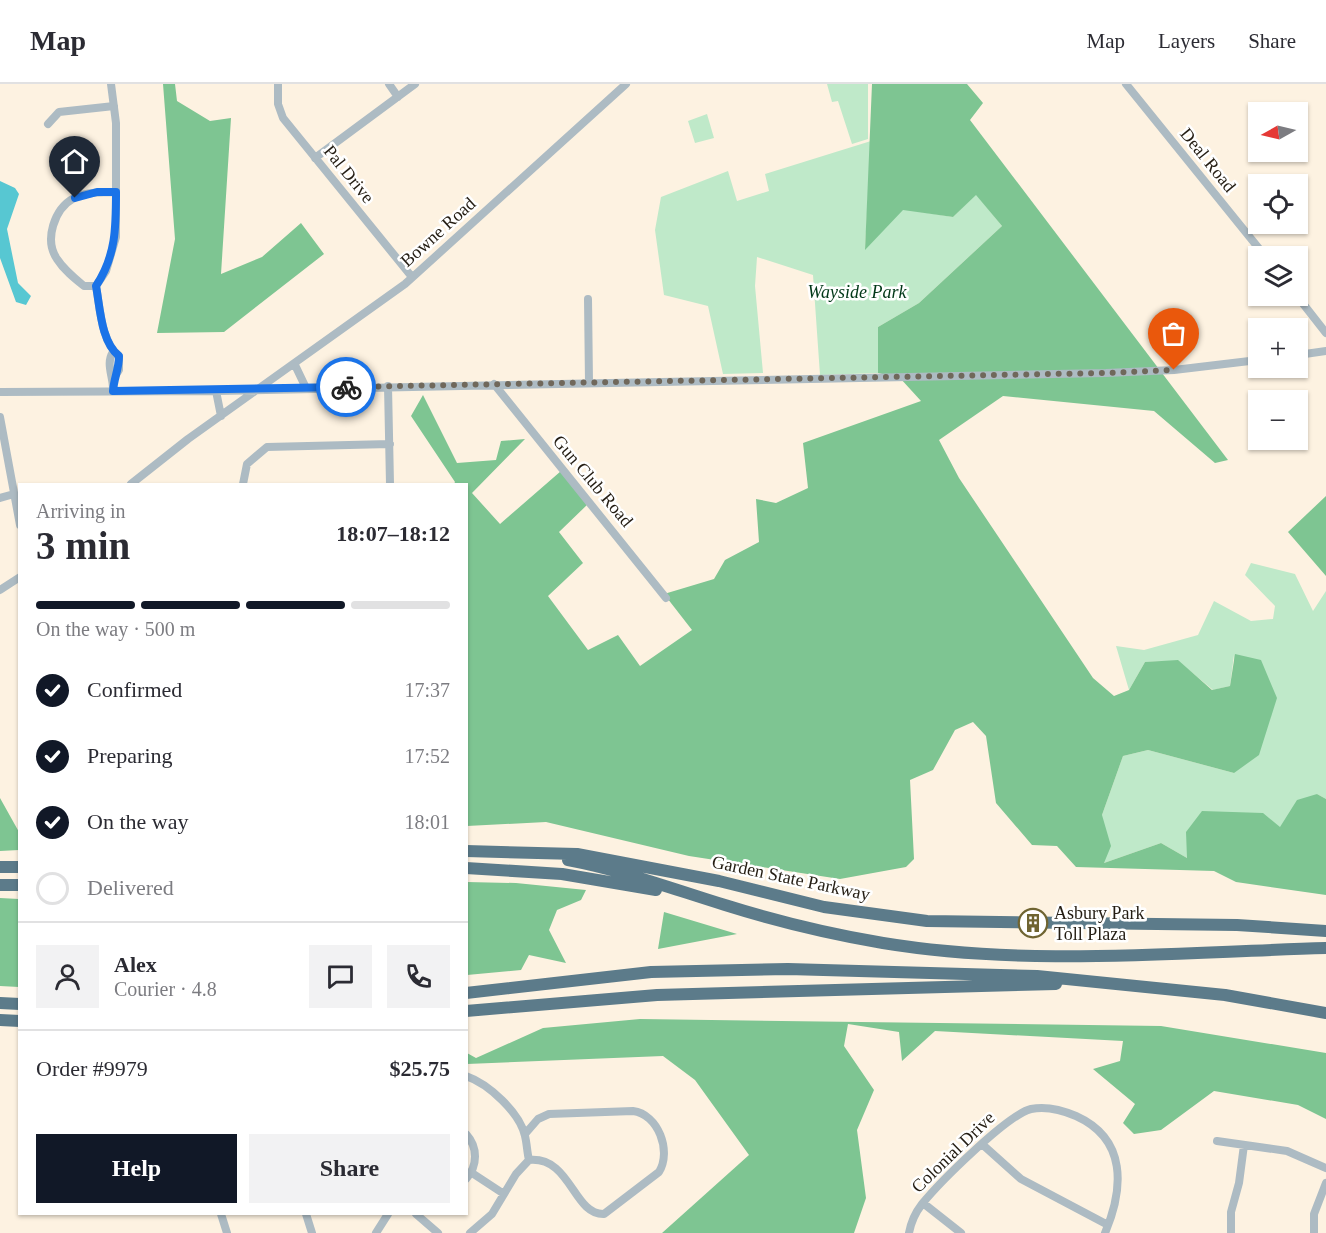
<!DOCTYPE html>
<html lang="en">
<head>
<meta charset="utf-8">
<style>
  body { margin:0; font-family:"Times New Roman",serif; background:#f2f2f3; color:#2b2b33; height:100vh; display:flex; flex-direction:column; font-size:22px; white-space:nowrap }
  * { box-sizing:border-box; margin:0 }
  p { font-size:20px; color:#7c7c81 }
  .icon { flex:none; width:33px; height:33px; fill:none; stroke:currentColor; stroke-width:2; stroke-linecap:round; stroke-linejoin:round }
  .map { position:relative; flex:1; overflow:hidden }
  .panel { position:absolute; left:18px; top:399px; width:450px; height:732px; display:flex; flex-direction:column; background:#fff; border-radius:0px; box-shadow:0 2px 4px #0004 }
  .panel>* { flex:none }
  .needle { width:39px; rotate:262deg }
  .fabs { position:absolute; left:1248px; top:18px; display:grid; gap:12px }
  .fabs a { display:grid; place-items:center; width:60px; height:60px; border-radius:0px; background:#fff; box-shadow:0 2px 4px #0004; font-size:30px }
  .pin { position:absolute; display:grid; place-items:center; width:51px; height:51px; color:#fff; margin:-62px -26px; border-radius:50% 50% 50% 0; rotate:-45deg; box-shadow:0 0 6px #0007 }
  .pin .icon { rotate:45deg }
  .courier { position:absolute; display:grid; place-items:center; width:60px; height:60px; margin:-30px; border:4px solid #1a73e8; border-radius:50%; background:#fff; color:#222; box-shadow:0 2px 8px #0007 }
  .overview em { font-style:normal; font-weight:600 }
  .overview div { display:flex; flex-direction:column-reverse }
  .overview { display:flex; align-items:center; justify-content:space-between; height:102px; padding:0 18px }
  h1 { font-size:39px; font-weight:600; line-height:45px }
  .bar { display:grid; grid-template-columns:repeat(4,1fr); gap:9px 6px; align-content:center; height:72px; padding:0 18px }
  .bar i { height:8px; border-radius:4px; background:#e1e1e2 }
  .bar .selected { background:#111827 }
  .bar p { grid-column:span 4 }
  .line { display:flex; align-items:center; gap:15px; padding:0 18px; border-top:2px solid #e1e1e2 }
  .line div { flex:1 }
  .round { display:grid; place-items:center; flex:none; width:63px; height:63px; border-radius:0px; background:#f2f2f3 }
  ol { padding:0 18px; list-style:none }
  li { display:flex; align-items:center; gap:18px; height:66px }
  li p { margin-inline-start:auto }
  li .icon { padding:6px; border-radius:50%; background:#111827; color:#fff; stroke-width:4 }
  li:last-child { color:#7c7c81 }
  li i { width:33px; height:33px; border:3px solid #e1e1e2; border-radius:50% }
  .primary-button { display:flex; gap:12px; margin-top:auto; padding:12px 18px }
  .primary-button a { flex:1; height:69px; border-radius:0px; background:#111827; color:#fff; font-size:24px; font-weight:600; line-height:69px; text-align:center }
  .primary-button a+a { background:#f2f2f3; color:#2b2b33 }
  header { display:flex; align-items:center; gap:36px; box-sizing:border-box; height:84px; padding:0 30px; background:#fff; border-bottom:2px solid #e1e1e2 }
  header strong { font-size:28px }
  nav { display:flex; gap:33px; margin-inline-start:auto; font-size:21px }
  .map>svg:first-child { display:block }
  .green { fill:#bfe9c9 }
  .forest { fill:#7ec592 }
  .water { fill:#57c7d2 }
  .lines { fill:none; stroke-linecap:round; stroke-linejoin:round }
  .minor { stroke:#adbbc3; stroke-width:8 }
  .highway { stroke:#5c7b8a; stroke-width:12 }
  .done { stroke:#70685b; stroke-width:6; stroke-dasharray:0 10.8 }
  .route { stroke:#1a73e8; stroke-width:8 }
  .labels { text-anchor:middle; stroke-width:5; stroke-linejoin:round; paint-order:stroke }
  .street-label { font-size:18px; fill:#241d13; stroke:#fff }
  .park-label { font-size:18px; font-style:italic; fill:#003717; stroke:#fff }
  .poi-label { font-size:18px; fill:#241d13; stroke:#fff; text-anchor:start }
</style>
</head>
<body>
<header>
<strong>Map</strong>
<nav><a>Map</a><a>Layers</a><a>Share</a></nav>
</header>
<div class="map">
<svg width="1326" height="1149" viewBox="0 0 1326 1149">
  <rect width="100%" height="100%" fill="#fdf2e1"/>
  <!-- green -->
  <path class="green" d="M827,0H868V55L852,60L838,17L832,18Z
    M707,30L714,54L695,59L688,37Z
    M871,57L865,165L903,125L953,133L976,110L1002,142L919,219L878,243V289L820,291L813,191L757,173L755,202L763,289L723,290L708,222L664,211L655,146L661,113L728,87L737,117L769,107L765,90Z
    M1251,479L1295,490L1313,527L1326,507V715L1317,710L1280,744L1187,774L1161,759L1104,779L1102,731L1123,672L1148,666L1234,689V571L1230,602L1213,606L1178,577L1145,578L1129,606L1116,562L1144,566L1198,551L1214,517L1251,537L1273,535L1275,522L1245,491Z"/>
  <!-- forest -->
  <path class="forest" d="M163,0H175L177,17L210,37L231,34L221,190L262,173L301,139L324,170L224,248L157,249L175,155Z
    M872,0H967L983,19L970,36L1228,376L1215,379L1154,327L1003,312L939,356L959,394L1093,594L1114,612L1129,606L1145,578L1178,576L1212,606L1230,602L1235,570L1261,576L1277,614L1259,671L1234,689L1148,666L1123,672L1102,731L1111,762L1104,779L1161,759L1187,774L1186,748L1202,727L1263,729L1280,743L1297,716L1317,710L1326,715V811L1236,798L1214,787L1076,783L1057,762L1032,761L996,719L986,652L973,638L955,646L933,686L910,696L914,775L906,783L840,795L689,772L546,738L467,742L466,400H454L455,398L411,332L423,311L457,379L496,376L501,357L525,355L472,409L500,440L561,387L588,420L559,448L583,479L548,512L588,566L618,551L640,582L692,546L664,510L714,495L725,476L759,458L756,415L776,419L808,404L803,359L921,317L900,294L878,289V243L919,219L1002,142L976,111L953,133L903,126L865,166Z
    M1326,412V492L1288,448Z
    M0,714L19,748V766L0,767Z
    M467,798L516,799L586,806L581,816L557,826L549,846L566,879L529,871L521,886L467,891Z
    M0,814L19,815V903L0,902Z
    M664,828L737,850L658,865Z
    M640,935L1161,942L1326,969V1035L1298,1021L1214,1007L1161,1046L1134,1050L1123,1039L1135,1020L1093,985L1120,977L1123,957L935,947L902,977L899,948L848,940L844,962L874,1006L857,1046L866,1114L854,1149H662L749,1071L695,996L663,972L467,980V969L476,974L543,944Z"/>
  <!-- water -->
  <path class="water" d="M0,97L15,104L19,110L7,145L18,199L31,212L26,221L16,218L0,174Z"/>
  <g class="lines">
    <!-- minor -->
    <path class="minor" d="M111,0L116,39V153L106,187L96,202C100,223 101,258 119,272V286L114,294
      M278,0V20L283,34L412,193
      M389,0L398,13
      M1126,0L1265,172
      M48,40L59,28L114,22
      M315,74L415,0
      M96,202H84C74,194 64,186 57,175C44,156 54,125 74,114C86,108 103,108 116,108
      M1297,212L1326,249
      M588,215L589,299
      M113,268C105,280 114,294 113,307
      M1298,271L1326,267
      M295,281L306,304
      M494,300L666,514
      M388,302L390,400
      M216,307L221,332
      M0,308L216,307L1106,289L1174,286L1258,276
      M0,333L20,441
      M131,400L188,355L405,200L626,0
      M243,400L247,380L267,363L390,360
      M0,414L14,410
      M0,506L20,493
      M466,992C489,1000 520,1029 525,1052C527,1060 527,1068 529,1076
      M466,1050C478,1063 478,1082 466,1095
      M525,1050L538,1035L549,1030L633,1027C658,1030 672,1067 659,1088L604,1130C573,1131 571,1072 529,1076
      M1217,1057L1287,1067L1326,1084
      M983,1061L1021,1095L1108,1141
      M472,1089L504,1110
      M923,1119L961,1149
      M221,1130L227,1149
      M306,1130L312,1149
      M416,1130L438,1149
      M376,1149L388,1130
      M470,1149L492,1130L516,1090L529,1076
      M909,1149C911,1138 915,1129 922,1120C939,1099 1007,1031 1031,1025C1046,1022 1062,1026 1076,1032C1127,1055 1124,1104 1105,1149
      M1231,1149V1128L1239,1099L1244,1061
      M1314,1149V1130L1326,1099"/>
    <!-- highway -->
    <path class="highway" d="M466,767L577,770L719,797L824,823L927,837L1237,841L1326,847
      M568,776C622,786 673,805 725,821C776,837 830,850 883,859C1029,883 1179,868 1326,864
      M0,783H20
      M466,784L562,790L656,806
      M0,801H20
      M466,909L651,888L788,885L1037,892L1225,911L1326,929
      M0,919L20,920
      M466,927L657,911L1056,900
      M0,936L20,937"/>
  </g>
  <g class="lines">
    <!-- done -->
    <path class="done" d="M346,303L1106,289L1174,286"/>
    <!-- route -->
    <path class="route" d="M75,114L97,108H116C116,143 116,172 96,202C100,223 101,258 119,272C119,285 114,294 113,307L346,303"/>
  </g>
  <!-- icons -->
  <defs>
    <g id="building-ring" transform="scale(1.5)"><circle r="9.5" fill="#fff" stroke="#6f6431" stroke-width="1.5"/><path d="M-4-6H4V6H1V3H-1V6H-4ZM-2.5-4.3h1.7v1.8h-1.7ZM.8-4.3h1.7v1.8H.8ZM-2.5-1h1.7V.8h-1.7ZM.8-1h1.7V.8H.8Z" fill="#6f6431"/></g>
  </defs>
  <g fill-rule="evenodd">
    <use href="#building-ring" x="1033" y="839"/>
  </g>
  <g class="labels">
    <!-- street labels -->
    <g class="street-label">
      <text transform="translate(1208 76) rotate(51)" y="6">Deal Road</text>
      <text transform="translate(349 90) rotate(51)" y="6">Pal Drive</text>
      <text transform="translate(438 148) rotate(-42)" y="6">Bowne Road</text>
      <text transform="translate(593 397) rotate(50)" y="6">Gun Club Road</text>
      <text transform="translate(791 794) rotate(12)" y="6">Garden State Parkway</text>
      <text transform="translate(953 1068) rotate(-44)" y="6">Colonial Drive</text>
    </g>
    <!-- park labels -->
    <g class="park-label">
      <text x="857" y="214">Wayside Park</text>
    </g>
    <!-- poi labels -->
    <g class="poi-label">
      <text x="1054" y="835">Asbury Park<tspan x="1054" dy="21">Toll Plaza</tspan></text>
    </g>
  </g>
</svg>
<div class="fabs">
<a><svg class="needle" viewBox="-14 -14 28 28"><path d="M0-13l5 13h-10z" fill="#e53935"/><path d="M0 13l5-13h-10z" fill="#7c7c81"/></svg></a>
<a><svg class="icon" aria-label="locate" viewBox="0 0 24 24"><circle cx="12" cy="12" r="6"/><path d="M12 2v4M12 18v4M2 12h4M18 12h4"/></svg></a>
<a><svg class="icon" aria-label="layers" viewBox="0 0 24 24"><path d="M12 4l9 5-9 5-9-5zM3 14l9 5 9-5"/></svg></a>
<a>+</a>
<a>−</a>
</div>
<div class="pin" style="left:1174px;top:286px;background:#ea580c"><svg class="icon" aria-label="bag" viewBox="0 0 24 24"><path d="M5 8h14l-1 12H6zM9 8a3 3 0 0 1 6 0"/></svg></div>
<div class="pin" style="left:75px;top:114px;background:#1f2937"><svg class="icon" aria-label="home" viewBox="0 0 24 24"><path d="M3 11l9-7 9 7M6 9v11h12V9"/></svg></div>
<div class="courier" style="left:346px;top:303px"><svg class="icon" aria-label="bike" viewBox="0 0 24 24"><circle cx="6" cy="16" r="4"/><circle cx="18" cy="16" r="4"/><path d="M6 16l4-8h5l3 8M10 8l3 8H6M13 5h3"/></svg></div>
<section class="panel">
<div class="overview"><div><h1>3 min</h1><p>Arriving in</p></div><em>18:07–18:12</em></div>
<div class="bar"><i class="selected"></i><i class="selected"></i><i class="selected"></i><i></i><p>On the way · 500 m</p></div>
<ol>
<li><svg class="icon" aria-label="check" viewBox="0 0 24 24"><path d="M5 12l5 5 9-10"/></svg>Confirmed<p>17:37</p></li>
<li><svg class="icon" aria-label="check" viewBox="0 0 24 24"><path d="M5 12l5 5 9-10"/></svg>Preparing<p>17:52</p></li>
<li><svg class="icon" aria-label="check" viewBox="0 0 24 24"><path d="M5 12l5 5 9-10"/></svg>On the way<p>18:01</p></li>
<li><i></i>Delivered</li>
</ol>
<div class="line" style="height:108px"><a class="round"><svg class="icon" aria-label="person" viewBox="0 0 24 24"><circle cx="12" cy="8" r="4"/><path d="M4 21q1-7 8-7t8 7"/></svg></a><div><b>Alex</b><p>Courier · 4.8</p></div><a class="round"><svg class="icon" aria-label="chat" viewBox="0 0 24 24"><path d="M4 5h16v11H9l-5 4z"/></svg></a><a class="round"><svg class="icon" aria-label="phone" viewBox="0 0 24 24"><path d="M5 4h4l2 5-3 2q2 4 5 5l2-3 5 2v4C11 20 4 13 5 4z"/></svg></a></div>
<div class="line" style="height:78px"><div>Order #9979</div><b>$25.75</b></div>
<div class="primary-button"><a>Help</a><a>Share</a></div>
</section>
</div>
</body>
</html>
